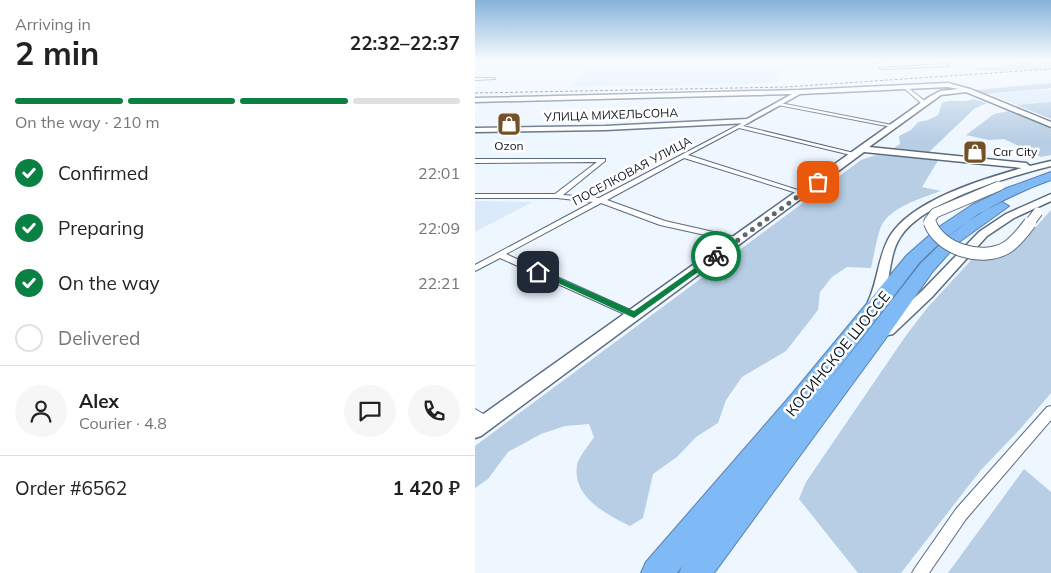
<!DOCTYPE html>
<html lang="en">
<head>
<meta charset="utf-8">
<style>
  body { margin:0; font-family:Mulish,sans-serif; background:#f6f6f6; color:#222; height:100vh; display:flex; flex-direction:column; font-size:19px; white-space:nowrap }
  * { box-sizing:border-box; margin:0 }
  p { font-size:16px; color:#767676 }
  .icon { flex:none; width:28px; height:28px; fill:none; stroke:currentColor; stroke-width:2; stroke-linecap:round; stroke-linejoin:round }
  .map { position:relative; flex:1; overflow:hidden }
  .panel { display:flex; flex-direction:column; background:#fff; width:475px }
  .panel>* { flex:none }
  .pin { position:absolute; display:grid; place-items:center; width:42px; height:42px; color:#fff; margin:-21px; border-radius:10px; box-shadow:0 2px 8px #0006 }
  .courier { position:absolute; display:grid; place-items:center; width:50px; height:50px; margin:-25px; border:4px solid #0b8043; border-radius:50%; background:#fff; color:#222; box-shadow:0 1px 6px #0007 }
  .headline em { font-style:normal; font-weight:700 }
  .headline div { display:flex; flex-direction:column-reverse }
  .headline { display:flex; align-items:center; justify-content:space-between; height:85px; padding:0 15px }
  h1 { font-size:32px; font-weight:700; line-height:38px }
  .bar { display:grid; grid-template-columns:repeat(4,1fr); gap:8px 5px; align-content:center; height:60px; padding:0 15px }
  .bar i { height:6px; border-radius:4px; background:#e0e0e0 }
  .bar .selected { background:#0b8043 }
  .bar p { grid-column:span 4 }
  .line { display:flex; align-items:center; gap:12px; padding:0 15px; border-top:1px solid #e0e0e0 }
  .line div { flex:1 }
  .round { display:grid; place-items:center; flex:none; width:52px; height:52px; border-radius:26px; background:#f6f6f6 }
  ol { padding:0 15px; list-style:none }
  li { display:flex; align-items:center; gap:15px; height:55px }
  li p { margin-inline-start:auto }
  li .icon { padding:5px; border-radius:50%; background:#0b8043; color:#fff; stroke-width:4 }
  li:last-child { color:#767676 }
  li i { width:28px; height:28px; border:2px solid #e0e0e0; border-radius:50% }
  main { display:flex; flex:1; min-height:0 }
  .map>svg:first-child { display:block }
  .built { fill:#daeafb }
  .green { fill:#b8cee5 }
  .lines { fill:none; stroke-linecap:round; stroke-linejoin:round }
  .street-casing { stroke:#596b7e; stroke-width:2 }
  .secondary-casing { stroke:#596b7e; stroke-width:3 }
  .highway-casing { stroke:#5881ac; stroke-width:2 }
  .street { fill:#fff; fill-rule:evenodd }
  .secondary { fill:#fff; fill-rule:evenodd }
  .highway { fill:#7fbaf7; fill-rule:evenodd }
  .rail { stroke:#3f464f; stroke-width:1; stroke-dasharray:3 2; stroke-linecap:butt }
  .secondary-bridge-far1-casing { stroke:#596b7e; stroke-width:11; stroke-linecap:butt }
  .secondary-bridge-casing { stroke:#596b7e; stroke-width:14; stroke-linecap:butt }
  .secondary-bridge-far1 { stroke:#fff; stroke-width:9 }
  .secondary-bridge { stroke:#fff; stroke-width:12 }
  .route { fill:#0b8043 }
  .done { stroke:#5e666e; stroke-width:5; stroke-dasharray:0 9 }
  .labels { text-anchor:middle; stroke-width:5; stroke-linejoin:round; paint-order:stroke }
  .far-street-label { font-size:12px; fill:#111820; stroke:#fff }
  .far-poi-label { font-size:12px; fill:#111820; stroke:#fff }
  .street-label { font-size:15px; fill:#111820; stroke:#fff }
</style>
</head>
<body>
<main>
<section class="panel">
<div class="headline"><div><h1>2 min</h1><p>Arriving in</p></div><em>22:32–22:37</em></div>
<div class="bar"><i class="selected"></i><i class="selected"></i><i class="selected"></i><i></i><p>On the way · 210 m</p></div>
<ol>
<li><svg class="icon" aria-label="check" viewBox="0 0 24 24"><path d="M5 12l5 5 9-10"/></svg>Confirmed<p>22:01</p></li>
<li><svg class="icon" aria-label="check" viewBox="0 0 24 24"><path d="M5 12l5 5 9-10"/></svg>Preparing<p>22:09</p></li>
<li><svg class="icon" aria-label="check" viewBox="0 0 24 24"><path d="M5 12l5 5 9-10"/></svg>On the way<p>22:21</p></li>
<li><i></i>Delivered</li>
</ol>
<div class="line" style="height:90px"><a class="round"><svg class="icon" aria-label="person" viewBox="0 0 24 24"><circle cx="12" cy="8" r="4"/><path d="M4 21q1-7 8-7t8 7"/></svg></a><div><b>Alex</b><p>Courier · 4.8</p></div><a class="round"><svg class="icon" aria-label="chat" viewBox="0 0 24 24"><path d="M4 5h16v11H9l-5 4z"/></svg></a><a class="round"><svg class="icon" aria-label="phone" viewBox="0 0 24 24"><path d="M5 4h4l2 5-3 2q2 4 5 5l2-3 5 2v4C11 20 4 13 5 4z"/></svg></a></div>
<div class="line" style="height:65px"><div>Order #6562</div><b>1 420 ₽</b></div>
</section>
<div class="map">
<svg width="576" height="573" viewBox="0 0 576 573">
  <rect width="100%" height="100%" fill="#eef6ff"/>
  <!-- built -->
  <path class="built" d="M208,66L305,67L307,71L302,75L303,81L300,83L94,87L115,67Z
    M576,89V102L542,105L514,94Z
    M0,201L57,202L0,232Z"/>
  <!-- green -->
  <path class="green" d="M538,60C548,60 555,65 566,65L562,60H576V69L518,71L498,69L547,64Z
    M576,83V88L511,94L501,90Z
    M498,99L512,103L499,109L454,152L419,148L425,144L424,136L436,130L443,122L453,120L463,115L467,103C478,98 487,104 498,99Z
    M576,102V119L542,105Z
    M534,111L576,129V155L566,157L529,139L514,140L491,135L519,114Z
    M401,155L464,159L447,187L466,191C447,198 412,208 405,229C401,242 399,255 396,268L372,267L357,277L345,292L343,310L311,351L267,377L251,400L243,423L221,437L202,457L178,474L168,518L155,526C131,514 97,497 102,465C104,456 114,445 119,437L114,424L90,426L66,434L33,452L13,479L0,488V446L386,160Z
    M576,210V393L546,428L505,471L426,573H383L324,499L331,482L432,334L453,307L498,258L534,253L542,248Z
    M549,469L576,492V573H473Z"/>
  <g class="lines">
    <!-- street casing -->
    <g class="street-casing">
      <path id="street" d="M396,60H413L397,62L395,61Z
        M472,64L473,66L406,69L404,68Z
        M0,78H18L20,79L0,80Z
        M429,86H431L451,102V104H447L429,88Z
        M305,103L417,125L419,126L417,127L303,105Z
        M273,120H275V122L268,126L383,154L380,156L264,128L213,155L329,192V194H325L209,158L132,200L190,221L265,238L266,240L265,242H262L185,225L126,203L31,254L162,313L164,315L162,317H156L25,258L0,271V265L118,202L82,198H0V194H80L122,162L0,163V159H130V161L88,195L124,198Z
        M576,406V420L491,519L454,573H437L440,568L481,509L572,407Z
        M0,409L15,418L17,422L15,426L11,427L0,421Z"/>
    </g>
    <!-- secondary casing -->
    <g class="secondary-casing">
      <path id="secondary" d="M473,83L495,89L576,122V127L491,92L466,95L394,147L551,163L555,166L576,161V166C536,176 449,201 426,236C412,256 417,284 405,305H395L393,302C403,281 403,256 415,236C437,200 508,179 547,168L389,152L6,436L0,438V420L454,97L465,91L484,89L473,87L325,94L273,123L130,130L0,132V128L130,126L272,119L317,94L0,102V98L324,90Z
        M576,194V201L539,218L512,236L457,297L418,334L413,335L408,334L406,330L408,326L447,291L504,232L531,214Z"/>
    </g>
    <!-- highway casing -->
    <g class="highway-casing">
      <path id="highway" d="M576,172V180C525,198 482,224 444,263L343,395L446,263L474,236L503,214L527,202L534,206L484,242L458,271L411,338L239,573H204L207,566L202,573H166L171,562L317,394L432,255L464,227L497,205L532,188Z"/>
    </g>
    <!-- street -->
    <use href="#street" class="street"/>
    <!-- secondary -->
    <use href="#secondary" class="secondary"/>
    <!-- highway -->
    <use href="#highway" class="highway"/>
    <!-- rail -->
    <path class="rail" d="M0,93L311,87L576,69"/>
    <!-- secondary-bridge-far1 casing -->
    <g class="secondary-bridge-far1-casing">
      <path id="secondary-bridge-far1" d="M455,224L454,221L460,213L524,186
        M554,224L563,212"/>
    </g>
    <!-- secondary-bridge casing -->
    <g class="secondary-bridge-casing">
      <path id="secondary-bridge" d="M455,223C465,249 506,262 531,248C541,242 548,232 555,223"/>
    </g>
    <!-- secondary-bridge-far1 -->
    <use href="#secondary-bridge-far1" class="secondary-bridge-far1"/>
    <!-- secondary-bridge -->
    <use href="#secondary-bridge" class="secondary-bridge"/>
  </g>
  <!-- sky -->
  <linearGradient id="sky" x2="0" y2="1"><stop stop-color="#87b2da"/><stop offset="0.43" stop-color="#f7fbff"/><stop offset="1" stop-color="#f7fbff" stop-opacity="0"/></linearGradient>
  <rect width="576" height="140" fill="url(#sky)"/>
  <!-- route -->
  <path class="route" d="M241,253L245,256L244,257L159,318L59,272L66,270L159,311Z"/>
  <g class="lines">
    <!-- done -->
    <path class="done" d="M241,256L343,182"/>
  </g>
  <!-- icons -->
  <defs>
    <g id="shop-square" transform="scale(1.25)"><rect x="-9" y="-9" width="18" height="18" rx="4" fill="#725028" stroke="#fff"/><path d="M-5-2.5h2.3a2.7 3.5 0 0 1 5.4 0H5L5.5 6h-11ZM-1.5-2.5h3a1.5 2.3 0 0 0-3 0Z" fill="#fff"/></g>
  </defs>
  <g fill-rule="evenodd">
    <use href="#shop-square" x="34" y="124"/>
    <use href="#shop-square" x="500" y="152"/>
  </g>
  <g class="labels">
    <!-- far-street labels -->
    <g class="far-street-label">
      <text transform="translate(136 115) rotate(-2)" y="4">УЛИЦА МИХЕЛЬСОНА</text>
      <text transform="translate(157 171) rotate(-28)" y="4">ПОСЕЛКОВАЯ УЛИЦА</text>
    </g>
    <!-- far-poi labels -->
    <g class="far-poi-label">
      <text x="34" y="150">Ozon</text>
      <text x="518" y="156" text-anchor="start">Car City</text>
    </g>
    <!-- street labels -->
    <g class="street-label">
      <text transform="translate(363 354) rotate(-51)" y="5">КОСИНСКОЕ ШОССЕ</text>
    </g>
  </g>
</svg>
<div class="pin" style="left:343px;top:182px;background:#ea580c"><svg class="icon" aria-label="bag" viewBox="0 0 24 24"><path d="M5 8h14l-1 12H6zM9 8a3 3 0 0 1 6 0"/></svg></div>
<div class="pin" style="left:63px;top:272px;background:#1f2937"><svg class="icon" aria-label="home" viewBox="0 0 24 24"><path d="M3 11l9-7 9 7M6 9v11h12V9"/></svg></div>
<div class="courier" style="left:241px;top:256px"><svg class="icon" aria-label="bike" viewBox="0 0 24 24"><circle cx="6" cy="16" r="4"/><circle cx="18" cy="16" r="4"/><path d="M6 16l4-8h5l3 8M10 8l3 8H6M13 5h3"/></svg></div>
</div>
</main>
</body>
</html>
